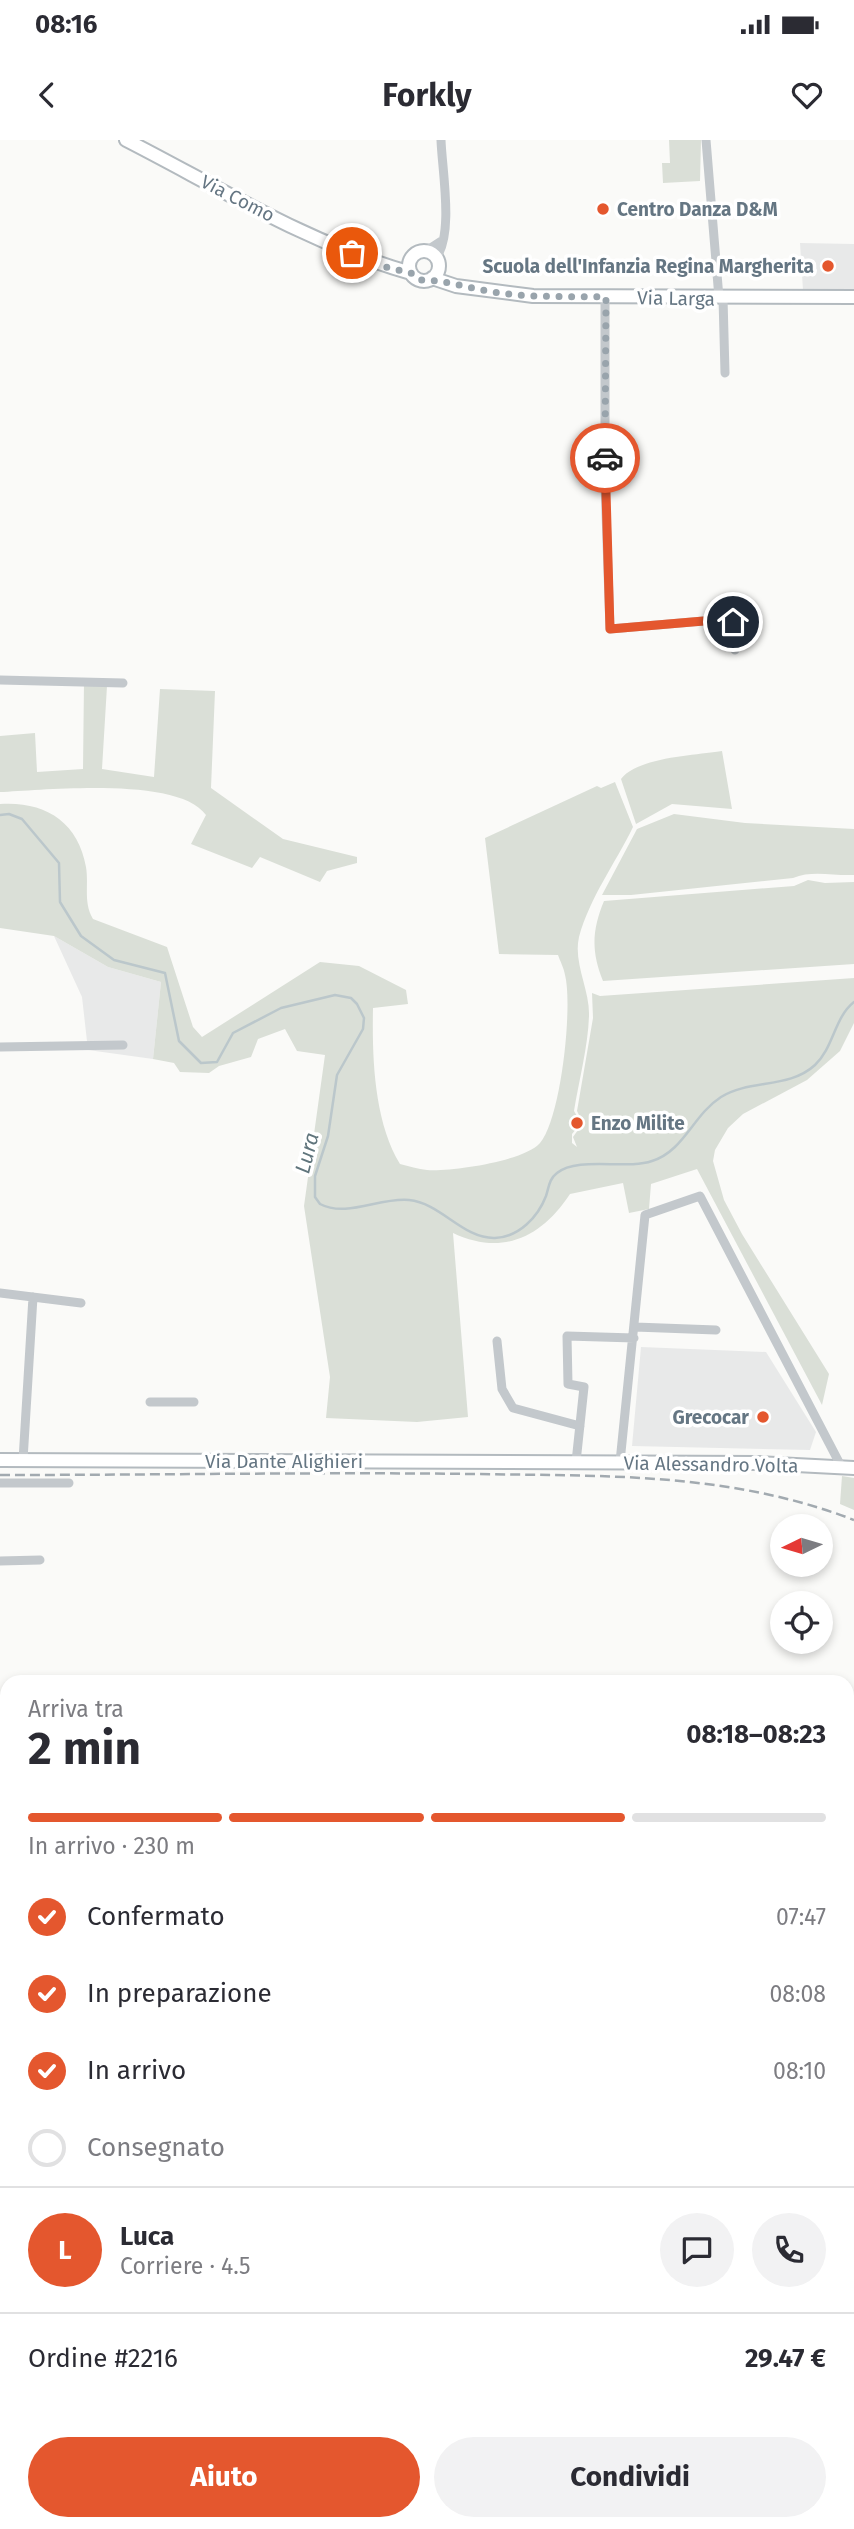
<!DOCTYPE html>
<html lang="it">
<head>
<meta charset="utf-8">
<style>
  body { margin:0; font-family:"Fira Sans",sans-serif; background:#f2f2f3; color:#2b2b33; height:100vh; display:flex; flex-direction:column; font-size:26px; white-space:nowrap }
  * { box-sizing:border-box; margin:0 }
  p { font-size:23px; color:#7c7c81 }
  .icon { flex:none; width:38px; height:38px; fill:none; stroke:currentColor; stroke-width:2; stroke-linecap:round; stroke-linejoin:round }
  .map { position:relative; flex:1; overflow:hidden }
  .panel { position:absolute; left:0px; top:1535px; width:854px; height:856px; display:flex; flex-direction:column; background:#fff; border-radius:21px 21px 0 0; box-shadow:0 4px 10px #0003 }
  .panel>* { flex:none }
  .needle { width:46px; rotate:265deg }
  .fabs { position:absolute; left:770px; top:1374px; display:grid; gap:14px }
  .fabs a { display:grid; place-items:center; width:63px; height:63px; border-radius:50%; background:#fff; box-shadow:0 4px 10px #0003; font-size:35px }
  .pin { position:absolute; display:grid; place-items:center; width:60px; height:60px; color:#fff; margin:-30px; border:4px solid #fff; border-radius:50%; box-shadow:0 2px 7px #0007 }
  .courier { position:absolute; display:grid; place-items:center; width:70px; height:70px; margin:-35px; border:5px solid #e4572e; border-radius:50%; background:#fff; color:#222; box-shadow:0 2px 9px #0007 }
  .summary em { font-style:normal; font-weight:700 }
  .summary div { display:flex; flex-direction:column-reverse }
  .summary { display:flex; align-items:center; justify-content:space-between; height:119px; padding:0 28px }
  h1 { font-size:46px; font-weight:700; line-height:52px }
  .bar { display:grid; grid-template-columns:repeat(4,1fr); gap:10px 7px; align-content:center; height:84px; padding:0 28px }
  .bar i { height:9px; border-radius:5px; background:#e1e1e2 }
  .bar .current { background:#e4572e }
  .bar p { grid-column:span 4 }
  .line { display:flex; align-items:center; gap:18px; padding:0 28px; border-top:2px solid #e1e1e2 }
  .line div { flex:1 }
  .round { display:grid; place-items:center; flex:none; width:74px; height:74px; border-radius:37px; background:#f2f2f3 }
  ol { padding:0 28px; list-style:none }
  li { display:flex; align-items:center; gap:21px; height:77px }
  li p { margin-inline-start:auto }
  li .icon { padding:7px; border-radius:50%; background:#e4572e; color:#fff; stroke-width:4 }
  li:last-child { color:#7c7c81 }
  li i { width:38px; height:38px; border:4px solid #e1e1e2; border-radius:50% }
  .primary-button { display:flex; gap:14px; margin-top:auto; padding:14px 28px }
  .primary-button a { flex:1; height:80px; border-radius:42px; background:#e4572e; color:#fff; font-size:28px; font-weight:700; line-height:80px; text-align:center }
  .primary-button a+a { background:#f2f2f3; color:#2b2b33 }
  .status { display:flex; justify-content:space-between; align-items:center; height:49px; padding:0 35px; background:#fff; direction:ltr }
  .status svg { height:19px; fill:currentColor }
  header { display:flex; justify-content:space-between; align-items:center; height:91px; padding:0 28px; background:#fff; font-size:32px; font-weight:700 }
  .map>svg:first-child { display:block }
  .built { fill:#e8e9e9 }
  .green { fill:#dadfd7 }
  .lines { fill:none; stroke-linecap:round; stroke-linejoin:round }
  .stream { stroke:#bbc7cb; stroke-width:2.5 }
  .secondary-casing { stroke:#b3babf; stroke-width:16 }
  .street { stroke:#c3c8cc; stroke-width:9 }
  .secondary { stroke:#fff; stroke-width:12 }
  .rail { stroke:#a2aab0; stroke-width:2.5; stroke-dasharray:10 5; stroke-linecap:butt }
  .done { stroke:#99a4ac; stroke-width:7; stroke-dasharray:0 12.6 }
  .route { stroke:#e4572e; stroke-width:9 }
  .poi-dot { fill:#e4572e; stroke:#fff; stroke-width:2.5 }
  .labels { text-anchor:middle; stroke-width:7; stroke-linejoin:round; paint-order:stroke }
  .street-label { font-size:19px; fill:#657683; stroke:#fff }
  .poi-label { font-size:19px; font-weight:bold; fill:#657683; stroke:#fff; text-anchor:start }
  .water-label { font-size:21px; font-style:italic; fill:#60757c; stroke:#fff }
</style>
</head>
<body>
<div class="status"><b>08:16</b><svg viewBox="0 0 49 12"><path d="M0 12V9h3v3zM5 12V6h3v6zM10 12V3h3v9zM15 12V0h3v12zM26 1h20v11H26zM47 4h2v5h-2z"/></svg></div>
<header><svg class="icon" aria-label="back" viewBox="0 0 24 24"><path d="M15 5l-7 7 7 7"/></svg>Forkly<svg class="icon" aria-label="heart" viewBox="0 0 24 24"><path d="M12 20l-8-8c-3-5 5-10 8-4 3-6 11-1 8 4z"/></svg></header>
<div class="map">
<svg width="854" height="2389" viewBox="0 0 854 2389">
  <rect width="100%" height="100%" fill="#fafaf8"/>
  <!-- built -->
  <path class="built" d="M800,103L854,104V149L803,150Z
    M54,796L108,827L161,842L153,919L88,910L82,857Z
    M641,1207L766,1212L816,1292L810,1310L632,1306Z"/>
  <!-- green -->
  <path class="green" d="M669,0H701L700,41L663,43L662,23H670Z
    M84,542L107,546L102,629L154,637L160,549L215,551L211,648L283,699L357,717V723L327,731L320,742L260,717L252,728L191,704L206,675C179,636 45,650 0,652V596L35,593L37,632L83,629Z
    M722,611L732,669L672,664L636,684L621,639C637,617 698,615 722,611Z
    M615,642L633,687C615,724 590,757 579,797C573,823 590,850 589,876C588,907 579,940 574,971L581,983L572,994V1003L577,1007L573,997L583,983L577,971L593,878L592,853L600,856L854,838V883L840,911L807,940L743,974L728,988L715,1010L713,1021L724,1060L742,1094L829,1234L822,1265L697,1029L651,1044L649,1069L629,1073L623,1043L570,1054C541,1098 502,1116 453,1093L468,1277L417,1282L326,1278L330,1237L304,1066L325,915L297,911L285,889L258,899L251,917L219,926L209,933L180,932L174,923L153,919L161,842L108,827L54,796L0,788V664C44,661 78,681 86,727C89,745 83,762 93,779L167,807L193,887L202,897L320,822L359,826L406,850L408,864L373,868C372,918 374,981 400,1024C409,1026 418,1029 427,1030C450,1032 525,1021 540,1003C561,979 573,866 565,835C564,828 560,821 558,815L499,814L485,698L597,646L601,648Z
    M674,674L745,683L854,689V735C833,736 812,730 793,738L631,755H602L637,689Z
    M808,740L825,743L854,742V824L603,841C591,812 592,790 604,761L794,746Z
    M842,1336L854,1338V1370L840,1364Z"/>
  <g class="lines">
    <!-- stream -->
    <path class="stream" d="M0,675L9,674L22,679L59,723L60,762L81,796L114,820L165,833L179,901L201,923L217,922L233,893L281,868L335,855L351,858L357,864L364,878L363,889L337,935L328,996L315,1036V1057L320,1064C347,1078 380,1057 409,1060C441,1063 463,1099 495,1098C519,1097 538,1077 546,1056C549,1047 549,1039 557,1033C578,1016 626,1030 652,1021C684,1011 693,975 721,957C750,939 789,949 815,925C834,907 834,878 854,862"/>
    <!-- secondary casing -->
    <g class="secondary-casing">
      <path id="secondary" d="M126,0C218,47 311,105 411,133
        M409 126a15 15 0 1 1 30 0a15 15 0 1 1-30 0Z
        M432,138L456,146L533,156L854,157
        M0,1320L758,1323L854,1328"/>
    </g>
    <!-- street -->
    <path class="street" d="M706,0L719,158
      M426,111L443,100
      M436,118C454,94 442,30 441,0
      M605,157V343L610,489L727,479L733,482L735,510
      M723,158L725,233
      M0,540L123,543
      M0,907L123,905
      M0,1153L81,1163
      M635,1187L716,1190
      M497,1201L502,1249L513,1268L580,1286
      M150,1262H194
      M23,1320L33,1157
      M576,1322L584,1247L568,1244L567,1196L634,1198
      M620,1322L645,1075L700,1056L841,1326
      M0,1343H69
      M0,1421L40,1420
      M847,1638L854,1637"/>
    <!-- secondary -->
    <use href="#secondary" class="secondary"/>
    <!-- rail -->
    <path class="rail" d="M0,1335C157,1335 315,1332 472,1334C603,1336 730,1332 854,1380"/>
  </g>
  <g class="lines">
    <!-- done -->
    <path class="done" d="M352,113L377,125L411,133L421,140C447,140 474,150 501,153C536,158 571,156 606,157L605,318"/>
    <!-- route -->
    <path class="route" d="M605,318L610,489L727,479L733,482"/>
  </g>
  <!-- markers -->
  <g class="poi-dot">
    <circle cx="603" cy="69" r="7"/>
    <circle cx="828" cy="126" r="7"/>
    <circle cx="577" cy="983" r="7"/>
    <circle cx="763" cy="1277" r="7"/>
  </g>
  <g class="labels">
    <!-- street labels -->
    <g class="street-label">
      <text transform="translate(238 58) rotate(27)" y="7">Via Como</text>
      <text transform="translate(676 158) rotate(1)" y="7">Via Larga</text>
      <text x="284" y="1328">Via Dante Alighieri</text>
      <text transform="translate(711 1324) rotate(1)" y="7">Via Alessandro Volta</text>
    </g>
    <!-- poi labels -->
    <g class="poi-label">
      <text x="617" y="76">Centro Danza D&amp;M</text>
      <text x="814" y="133" text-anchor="end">Scuola dell'Infanzia Regina Margherita</text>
      <text x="591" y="990">Enzo Milite</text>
      <text x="749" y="1284" text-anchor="end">Grecocar</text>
    </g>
    <!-- water labels -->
    <g class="water-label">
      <text transform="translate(307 1013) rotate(-76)" y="7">Lura</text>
    </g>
  </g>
</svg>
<div class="fabs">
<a><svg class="needle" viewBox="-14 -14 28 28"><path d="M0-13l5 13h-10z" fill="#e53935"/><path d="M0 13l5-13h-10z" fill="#7c7c81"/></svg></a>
<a><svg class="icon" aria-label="locate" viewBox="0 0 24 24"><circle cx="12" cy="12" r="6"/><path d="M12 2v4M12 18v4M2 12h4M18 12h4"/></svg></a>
</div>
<div class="pin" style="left:352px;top:113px;background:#ea580c"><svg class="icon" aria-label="bag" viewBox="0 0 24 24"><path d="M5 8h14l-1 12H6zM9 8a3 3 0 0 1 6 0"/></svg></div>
<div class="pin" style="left:733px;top:482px;background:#1f2937"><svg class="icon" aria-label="home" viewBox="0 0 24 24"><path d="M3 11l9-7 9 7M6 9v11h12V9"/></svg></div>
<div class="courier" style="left:605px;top:318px"><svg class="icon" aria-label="car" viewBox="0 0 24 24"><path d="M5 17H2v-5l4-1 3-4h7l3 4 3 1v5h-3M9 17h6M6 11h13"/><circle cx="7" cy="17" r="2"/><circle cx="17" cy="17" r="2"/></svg></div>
<section class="panel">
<div class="summary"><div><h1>2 min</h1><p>Arriva tra</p></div><em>08:18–08:23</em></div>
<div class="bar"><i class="current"></i><i class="current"></i><i class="current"></i><i></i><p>In arrivo · 230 m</p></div>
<ol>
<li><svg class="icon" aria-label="check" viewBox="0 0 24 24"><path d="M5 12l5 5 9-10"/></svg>Confermato<p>07:47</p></li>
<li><svg class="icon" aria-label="check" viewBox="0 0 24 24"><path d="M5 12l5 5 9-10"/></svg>In preparazione<p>08:08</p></li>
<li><svg class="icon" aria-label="check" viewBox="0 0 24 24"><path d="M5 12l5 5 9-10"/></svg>In arrivo<p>08:10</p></li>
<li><i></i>Consegnato</li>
</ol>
<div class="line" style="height:126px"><b class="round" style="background:#e4572e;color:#fff">L</b><div><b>Luca</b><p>Corriere · 4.5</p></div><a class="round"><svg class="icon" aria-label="chat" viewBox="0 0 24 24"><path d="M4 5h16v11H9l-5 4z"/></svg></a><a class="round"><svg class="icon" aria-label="phone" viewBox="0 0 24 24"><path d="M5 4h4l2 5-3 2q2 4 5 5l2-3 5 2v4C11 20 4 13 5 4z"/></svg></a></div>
<div class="line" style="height:91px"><div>Ordine #2216</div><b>29.47 €</b></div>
<div class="primary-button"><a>Aiuto</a><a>Condividi</a></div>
</section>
</div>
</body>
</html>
